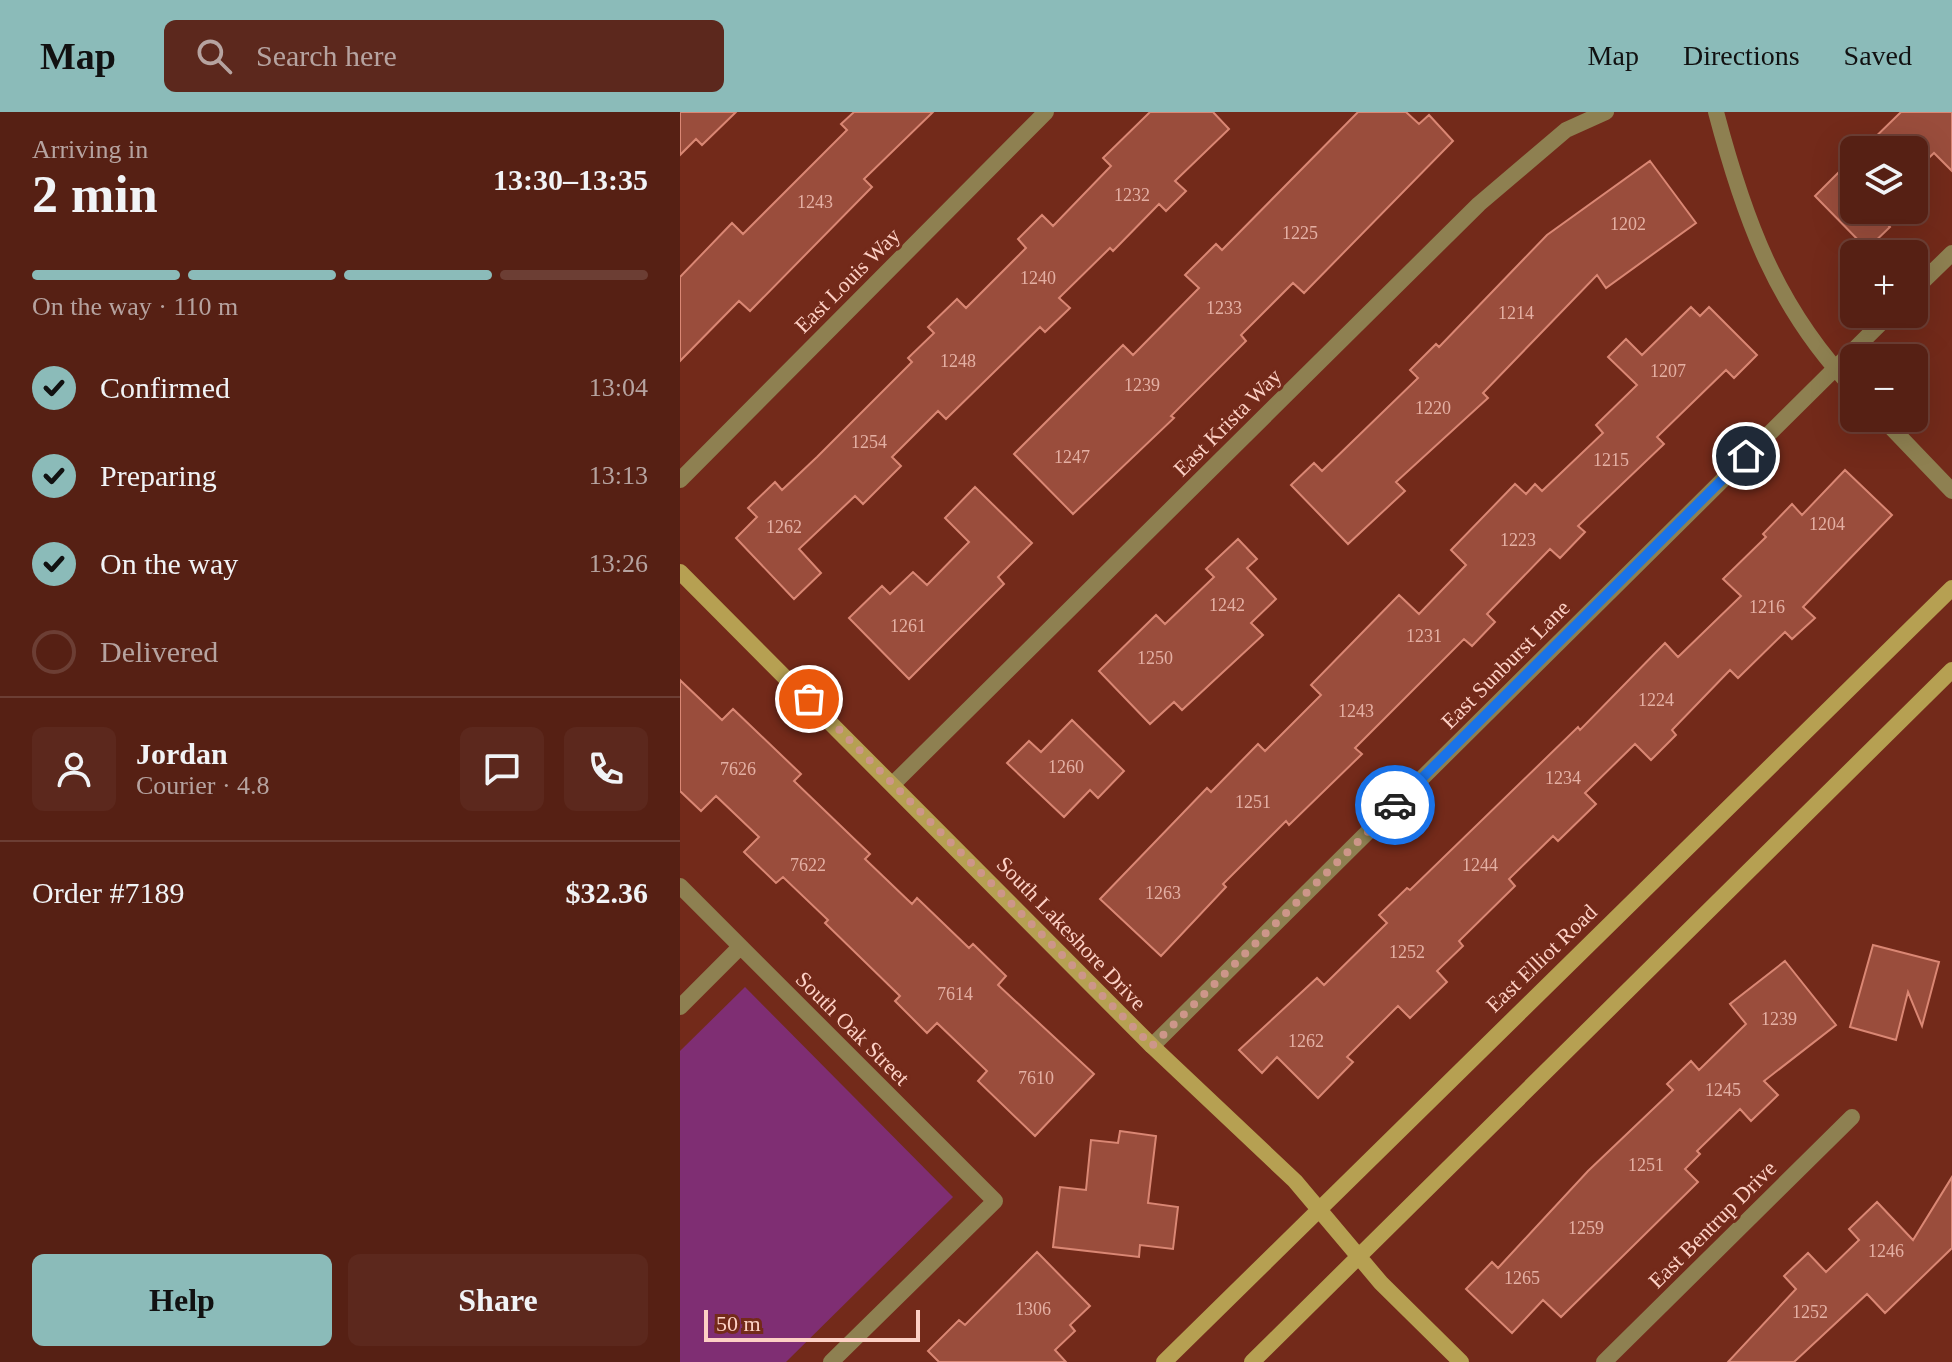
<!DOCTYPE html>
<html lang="en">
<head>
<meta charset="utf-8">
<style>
  body { margin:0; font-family:Georgia,serif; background:#5c281d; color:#f1f3f6; height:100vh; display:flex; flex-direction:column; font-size:30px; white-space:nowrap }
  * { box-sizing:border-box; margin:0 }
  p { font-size:26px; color:#b6a3a0 }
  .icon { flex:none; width:44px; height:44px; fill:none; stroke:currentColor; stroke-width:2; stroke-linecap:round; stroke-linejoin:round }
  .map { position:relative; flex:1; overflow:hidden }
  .sheet { display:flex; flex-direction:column; background:#562014; width:680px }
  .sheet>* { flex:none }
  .tools { position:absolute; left:1160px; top:24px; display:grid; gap:16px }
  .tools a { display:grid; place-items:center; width:88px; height:88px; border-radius:12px; background:#562014; box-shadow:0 8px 32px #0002,0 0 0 2px #6c3e34; font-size:40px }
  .scale { position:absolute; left:24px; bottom:20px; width:216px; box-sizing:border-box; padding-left:8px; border:4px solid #fdd0c5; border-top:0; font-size:22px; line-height:28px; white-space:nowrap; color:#fdd0c5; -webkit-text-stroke:6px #732a1a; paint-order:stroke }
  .pin { position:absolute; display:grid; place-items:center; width:68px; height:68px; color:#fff; margin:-34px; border:4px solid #fff; border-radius:50%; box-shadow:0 2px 8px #0007 }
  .courier { position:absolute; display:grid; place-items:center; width:80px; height:80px; margin:-40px; border:6px solid #1a73e8; border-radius:50%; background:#fff; color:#222; box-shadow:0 2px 10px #0007 }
  .head em { font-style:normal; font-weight:700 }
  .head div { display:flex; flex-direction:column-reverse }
  .head { display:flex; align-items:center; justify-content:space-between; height:136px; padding:0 32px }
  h1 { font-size:52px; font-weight:700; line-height:60px }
  .bar { display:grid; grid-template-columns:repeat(4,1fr); gap:12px 8px; align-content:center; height:96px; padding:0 32px }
  .bar i { height:10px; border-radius:6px; background:#6c3e34 }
  .bar .on { background:#8bbbb9 }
  .bar p { grid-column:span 4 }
  .line { display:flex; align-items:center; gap:20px; padding:0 32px; border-top:2px solid #6c3e34 }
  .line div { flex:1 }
  .round { display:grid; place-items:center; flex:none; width:84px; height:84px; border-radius:12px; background:#5c281d }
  ol { padding:0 32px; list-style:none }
  li { display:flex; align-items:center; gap:24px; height:88px }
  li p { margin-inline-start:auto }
  li .icon { padding:8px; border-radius:50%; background:#8bbbb9; color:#111; stroke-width:4 }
  li:last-child { color:#b6a3a0 }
  li i { width:44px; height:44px; border:4px solid #6c3e34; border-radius:50% }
  .button { display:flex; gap:16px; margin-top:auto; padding:16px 32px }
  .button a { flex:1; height:92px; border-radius:12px; background:#8bbbb9; color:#111; font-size:32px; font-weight:700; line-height:92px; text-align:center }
  .button a+a { background:#5c281d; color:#f1f3f6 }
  header { display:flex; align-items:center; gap:48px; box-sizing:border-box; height:112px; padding:0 40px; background:#8bbbb9; color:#111 }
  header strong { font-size:38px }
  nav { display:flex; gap:44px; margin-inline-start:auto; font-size:28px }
  .search { width:560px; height:72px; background:#5c281d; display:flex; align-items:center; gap:20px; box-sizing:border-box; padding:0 28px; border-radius:12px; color:#b6a3a0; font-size:30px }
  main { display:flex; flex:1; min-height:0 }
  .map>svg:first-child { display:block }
  .green { fill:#7f2e73 }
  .building { fill:#9a4d3c; stroke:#da8774; stroke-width:2 }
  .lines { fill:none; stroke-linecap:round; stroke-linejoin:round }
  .street { stroke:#8e8051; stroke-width:16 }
  .secondary { stroke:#b6a052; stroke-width:16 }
  .done { stroke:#cd9689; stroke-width:8; stroke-dasharray:0 14.4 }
  .route { stroke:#1a73e8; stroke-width:10 }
  .labels { text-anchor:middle; stroke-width:6; stroke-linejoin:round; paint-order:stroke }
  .number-label { font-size:18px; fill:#e4afa3 }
  .street-label { font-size:22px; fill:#fdd0c5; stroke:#732a1a }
</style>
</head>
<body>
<header>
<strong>Map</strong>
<div class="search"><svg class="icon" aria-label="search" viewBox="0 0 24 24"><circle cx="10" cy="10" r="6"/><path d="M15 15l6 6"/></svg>Search here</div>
<nav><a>Map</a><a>Directions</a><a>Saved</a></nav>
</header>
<main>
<section class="sheet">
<div class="head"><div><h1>2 min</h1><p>Arriving in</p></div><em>13:30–13:35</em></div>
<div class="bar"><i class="on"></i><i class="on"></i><i class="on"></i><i></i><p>On the way · 110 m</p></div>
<ol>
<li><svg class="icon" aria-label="check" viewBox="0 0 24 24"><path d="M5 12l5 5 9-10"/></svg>Confirmed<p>13:04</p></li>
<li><svg class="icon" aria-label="check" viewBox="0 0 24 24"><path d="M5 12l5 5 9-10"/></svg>Preparing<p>13:13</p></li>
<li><svg class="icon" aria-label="check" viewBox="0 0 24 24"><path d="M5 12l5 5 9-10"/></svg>On the way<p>13:26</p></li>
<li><i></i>Delivered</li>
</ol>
<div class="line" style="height:144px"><a class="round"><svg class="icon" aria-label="person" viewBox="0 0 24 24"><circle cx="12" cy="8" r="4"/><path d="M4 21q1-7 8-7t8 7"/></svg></a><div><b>Jordan</b><p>Courier · 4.8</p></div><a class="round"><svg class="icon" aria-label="chat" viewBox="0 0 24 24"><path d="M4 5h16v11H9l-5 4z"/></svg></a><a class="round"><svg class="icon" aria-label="phone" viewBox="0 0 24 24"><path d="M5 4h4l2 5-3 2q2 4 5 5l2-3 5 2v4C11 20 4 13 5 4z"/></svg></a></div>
<div class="line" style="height:104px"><div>Order #7189</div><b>$32.36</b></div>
<div class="button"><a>Help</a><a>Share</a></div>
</section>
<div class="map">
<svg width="1272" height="1250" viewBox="0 0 1272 1250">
  <rect width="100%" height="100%" fill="#732a1a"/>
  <!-- green -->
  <path class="green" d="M65,875L273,1085L106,1250H0V939Z"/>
  <!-- building -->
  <path class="building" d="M0,0H56L22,33L16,27L0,43Z
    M174,0H253L184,67L192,75L70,199L59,189L0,249V165L52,111L63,122L167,18L161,12Z
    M470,0H533L549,17L495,69L506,79L486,99L479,92L433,139L430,136L379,186L390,196L365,220L360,215L266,307L258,299L212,345L221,354L183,392L175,384L119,437L141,461L114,487L56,426L77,405L68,396L95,370L102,378L137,345L232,250L228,246L254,221L248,215L277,187L286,196L346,136L338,127L362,103L373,114L431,54L423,46Z
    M678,0H726L739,12L749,3L773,29L624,181L613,171L561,223L566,229L491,304L494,306L393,402L334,342L443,233L453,243L519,176L505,163L536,132L542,138Z
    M1221,0H1272V59L1254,41L1234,60V38H1182Z
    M1174,45V98H1194L1210,115L1187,137L1135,84Z
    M970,49L1016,111L926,176L917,163L803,281L808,286L716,370L725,379L668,432L611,373L634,351L642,359L738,266L730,258L756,232L759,235L867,123Z
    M1011,195L1020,204L1029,195L1077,243L1054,266L1046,258L977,325L984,332L898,414L905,420L880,446L870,437L807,502L815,510L792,534L784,527L675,636L682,642L609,713L606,709L543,772L546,775L481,844L420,787L527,676L531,680L578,632L585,639L641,583L631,573L719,483L739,502L786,453L771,438L835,372L846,382L855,372L862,379L923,321L916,313L957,273L928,245L946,227L962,243Z
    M1165,358L1212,403L1123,495L1135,506L1112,527L1105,520L1058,566L1050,558L992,618L996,623L971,648L955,632L905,681L916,692L878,729L873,724L829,767L835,774L779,829L783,834L757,859L767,870L730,906L718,894L667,945L673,950L638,986L597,945L582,961L559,938L637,866L644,873L707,811L699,803L727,776L730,778L898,615L900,618L985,531L998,545L1061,484L1043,467L1086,425L1083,422L1112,392L1122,403Z
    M295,375L352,431L318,465L324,472L229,567L169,506L202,474L210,482L233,460L247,473L289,430L265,406Z
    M558,427L577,447L567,456L596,487L571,511L583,523L502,598L494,590L470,612L419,559L476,503L485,512L534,465L526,457Z
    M0,568L42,608L53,597L121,662L114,669L190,742L185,747L232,792L237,786L289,836L293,832L326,864L318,873L414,962L355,1024L298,969L307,959L257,911L247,921L215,889L220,884L145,811L148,808L103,765L96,771L64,740L79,725L36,684L21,699L0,679Z
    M392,608L444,659L418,686L410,678L384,705L327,651L349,629L361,640Z
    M1193,833L1259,850L1242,914L1228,880L1216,928L1170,915Z
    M1105,849L1156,913L1084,969L1098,983L1071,1009L1060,997L1017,1039L1020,1042L1005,1057L1018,1070L881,1205L863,1188L832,1221L786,1177L812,1150L818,1156L908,1059L993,978L987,972L1011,949L1019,958L1066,912L1050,892Z
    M440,1019L476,1024L468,1091L498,1095L493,1137L460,1133L459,1145L373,1135L380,1075L406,1078L411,1028L438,1031Z
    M1272,1065V1136L1205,1201L1187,1182L1114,1250H1048L1116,1177L1104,1164L1128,1141L1146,1160L1179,1128L1169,1117L1197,1090L1233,1128Z
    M357,1140L410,1194L390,1213L395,1219L375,1238L386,1250H259L248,1239L279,1208L285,1213Z"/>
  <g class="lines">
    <!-- street -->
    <path class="street" d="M1036,0C1064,106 1096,196 1174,277
      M1234,178L1272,141
      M1202,306L1272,379
      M0,368L366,0
      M214,671L799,92L886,18L926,0
      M0,774L315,1089L151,1250
      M0,895L60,835
      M472,934L1210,202
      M924,1250L1172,1005"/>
    <!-- secondary -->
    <path class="secondary" d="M0,460L472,934L615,1069L701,1171L781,1250
      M484,1250L1272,476
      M572,1250L1272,558"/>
  </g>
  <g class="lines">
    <!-- done -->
    <path class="done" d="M129,587L472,934L715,693"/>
    <!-- route -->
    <path class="route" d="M715,693L1066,344"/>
  </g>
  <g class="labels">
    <!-- number labels -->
    <g class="number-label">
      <text x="452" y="89">1232</text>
      <text x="135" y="96">1243</text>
      <text x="948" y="118">1202</text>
      <text x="620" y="127">1225</text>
      <text x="358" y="172">1240</text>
      <text x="544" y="202">1233</text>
      <text x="836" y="207">1214</text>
      <text x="278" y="255">1248</text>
      <text x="988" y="265">1207</text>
      <text x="462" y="279">1239</text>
      <text x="753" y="302">1220</text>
      <text x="189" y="336">1254</text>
      <text x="392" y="351">1247</text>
      <text x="931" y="354">1215</text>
      <text x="1147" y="418">1204</text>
      <text x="104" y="421">1262</text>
      <text x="838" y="434">1223</text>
      <text x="547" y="499">1242</text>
      <text x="1087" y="501">1216</text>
      <text x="228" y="520">1261</text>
      <text x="744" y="530">1231</text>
      <text x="475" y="552">1250</text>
      <text x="976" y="594">1224</text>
      <text x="676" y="605">1243</text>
      <text x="386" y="661">1260</text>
      <text x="58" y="663">7626</text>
      <text x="883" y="672">1234</text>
      <text x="573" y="696">1251</text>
      <text x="128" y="759">7622</text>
      <text x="800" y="759">1244</text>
      <text x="483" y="787">1263</text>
      <text x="727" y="846">1252</text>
      <text x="275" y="888">7614</text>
      <text x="1099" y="913">1239</text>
      <text x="626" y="935">1262</text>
      <text x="356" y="972">7610</text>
      <text x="1043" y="984">1245</text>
      <text x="966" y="1059">1251</text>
      <text x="906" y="1122">1259</text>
      <text x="1206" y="1145">1246</text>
      <text x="842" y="1172">1265</text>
      <text x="353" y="1203">1306</text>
      <text x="1130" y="1206">1252</text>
    </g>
    <!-- street labels -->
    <g class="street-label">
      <text transform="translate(167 168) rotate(-45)" y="8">East Louis Way</text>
      <text transform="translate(547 310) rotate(-45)" y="8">East Krista Way</text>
      <text transform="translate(825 552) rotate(-45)" y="8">East Sunburst Lane</text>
      <text transform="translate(392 821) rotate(46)" y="8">South Lakeshore Drive</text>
      <text transform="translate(861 846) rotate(-44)" y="8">East Elliot Road</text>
      <text transform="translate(173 916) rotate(45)" y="8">South Oak Street</text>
      <text transform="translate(1032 1112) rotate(-45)" y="8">East Bentrup Drive</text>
    </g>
  </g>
</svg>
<div class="tools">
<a><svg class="icon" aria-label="layers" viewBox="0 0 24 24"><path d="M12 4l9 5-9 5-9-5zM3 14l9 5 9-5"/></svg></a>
<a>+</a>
<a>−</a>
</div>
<div class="scale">50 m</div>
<div class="pin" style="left:129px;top:587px;background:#ea580c"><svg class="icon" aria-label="bag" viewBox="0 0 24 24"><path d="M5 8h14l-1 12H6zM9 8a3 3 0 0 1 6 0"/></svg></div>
<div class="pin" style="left:1066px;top:344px;background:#1f2937"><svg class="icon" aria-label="home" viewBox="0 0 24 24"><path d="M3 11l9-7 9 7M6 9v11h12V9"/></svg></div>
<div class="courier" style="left:715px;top:693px"><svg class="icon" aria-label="car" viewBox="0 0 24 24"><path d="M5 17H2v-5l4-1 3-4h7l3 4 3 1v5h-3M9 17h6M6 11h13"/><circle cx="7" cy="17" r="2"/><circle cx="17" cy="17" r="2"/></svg></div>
</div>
</main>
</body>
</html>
